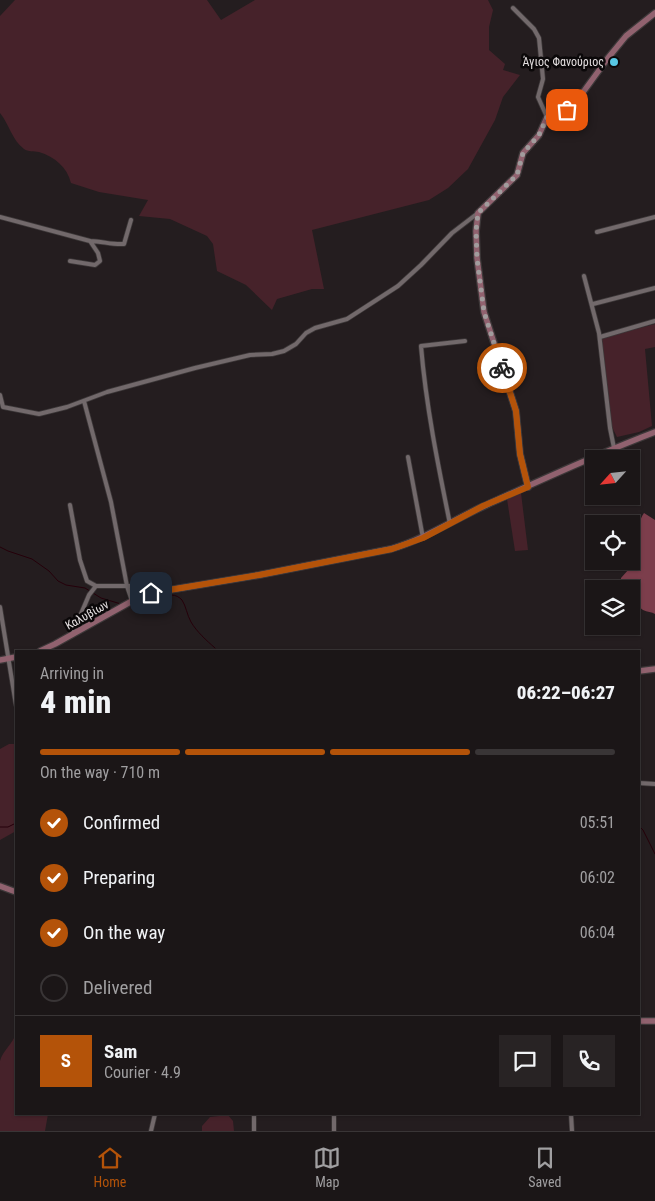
<!DOCTYPE html>
<html lang="en">
<head>
<meta charset="utf-8">
<style>
  body { margin:0; font-family:"Roboto Condensed",sans-serif; background:#282324; color:#f1f3f6; height:100vh; display:flex; flex-direction:column; font-size:19px; white-space:nowrap }
  * { box-sizing:border-box; margin:0 }
  p { font-size:16px; color:#a09fa1 }
  .icon { flex:none; width:28px; height:28px; fill:none; stroke:currentColor; stroke-width:2; stroke-linecap:round; stroke-linejoin:round }
  .map { position:relative; flex:1; overflow:hidden }
  .drawer { position:absolute; left:15px; top:650px; width:625px; height:465px; display:flex; flex-direction:column; background:#1b1617; border-radius:0px; box-shadow:0 1px 4px #0004,0 0 0 1px #393536 }
  .drawer>* { flex:none }
  .needle { width:32px; rotate:243deg }
  .tools { position:absolute; left:585px; top:450px; display:grid; gap:10px }
  .tools a { display:grid; place-items:center; width:55px; height:55px; border-radius:0px; background:#1b1617; box-shadow:0 1px 4px #0004,0 0 0 1px #393536; font-size:25px }
  .pin { position:absolute; display:grid; place-items:center; width:42px; height:42px; color:#fff; margin:-21px; border-radius:10px; box-shadow:0 2px 8px #0006 }
  .courier { position:absolute; display:grid; place-items:center; width:50px; height:50px; margin:-25px; border:4px solid #b45309; border-radius:50%; background:#fff; color:#222; box-shadow:0 1px 6px #0007 }
  .summary em { font-style:normal; font-weight:800 }
  .summary div { display:flex; flex-direction:column-reverse }
  .summary { display:flex; align-items:center; justify-content:space-between; height:85px; padding:0 25px }
  h1 { font-size:32px; font-weight:800; line-height:38px }
  .bar { display:grid; grid-template-columns:repeat(4,1fr); gap:8px 5px; align-content:center; height:60px; padding:0 25px }
  .bar i { height:6px; border-radius:4px; background:#393536 }
  .bar .current { background:#b45309 }
  .bar p { grid-column:span 4 }
  .line { display:flex; align-items:center; gap:12px; padding:0 25px; border-top:1px solid #393536 }
  .line div { flex:1 }
  .round { display:grid; place-items:center; flex:none; width:52px; height:52px; border-radius:0px; background:#282324 }
  ol { padding:0 25px; list-style:none }
  li { display:flex; align-items:center; gap:15px; height:55px }
  li p { margin-inline-start:auto }
  li .icon { padding:5px; border-radius:50%; background:#b45309; color:#fff; stroke-width:4 }
  li:last-child { color:#a09fa1 }
  li i { width:28px; height:28px; border:2px solid #393536; border-radius:50% }
  .tabs { display:flex; justify-content:space-around; align-items:center; height:70px; border-top:1px solid #393536; background:#1b1617; font-size:14px; color:#a09fa1 }
  .tabs a { display:grid; justify-items:center; gap:2px }
  .tabs .current { color:#b45309 }
  .map>svg:first-child { display:block }
  .green { fill:#46222a }
  .forest { fill:#7c3e4c }
  .lines { fill:none; stroke-linecap:round; stroke-linejoin:round }
  .stream { stroke:#25000a; stroke-width:1 }
  .street-casing { stroke:#3d3839; stroke-width:5.5 }
  .secondary-casing { stroke:#3d3839; stroke-width:8 }
  .street { stroke:#72696b; stroke-width:4 }
  .secondary { stroke:#91626f; stroke-width:5.5 }
  .done { stroke:#a19c9d; stroke-width:5; stroke-dasharray:0 9 }
  .route { stroke:#b45309; stroke-width:6 }
  .poi-dot { fill:#58c8e4; stroke:#0b0809; stroke-width:2 }
  .labels { text-anchor:middle; stroke-width:5; stroke-linejoin:round; paint-order:stroke }
  .poi-label { font-size:12px; fill:#e5e0e1; stroke:#0b0809; text-anchor:end }
  .street-label { font-size:12px; fill:#e5e0e1; stroke:#0b0809 }
</style>
</head>
<body>
<div class="map">
<svg width="655" height="1131" viewBox="0 0 655 1131">
  <rect width="100%" height="100%" fill="#241d1f"/>
  <!-- green -->
  <path class="green" d="M15,0H207L221,20L255,0H488L493,10L489,27V50L505,64L503,70L520,75L503,97L495,120L468,169L448,188L429,200L312,230L324,289H312L277,299L272,310L246,285L217,271L213,244L207,236L170,219L139,216L148,200L99,192L71,183C67,167 55,157 39,152C34,151 28,152 24,149C12,140 9,124 0,113V16Z
    M655,324V347L645,349L652,426L639,432L617,437L612,427L601,338Z
    M521,493L528,550L515,551L507,499Z
    M9,744H16V831L0,840V749Z
    M16,1033V1114H48L45,1131H0V1061C3,1050 13,1044 16,1033Z
    M228,1115L233,1121L234,1131H202V1126L210,1117Z"/>
  <!-- forest -->
  <path class="forest" d="M644,513L655,520V614C652,612 647,612 643,610C637,606 631,596 631,589H626L621,585V578L629,569L619,566L616,561H631C639,553 634,527 644,513Z"/>
  <g class="lines">
    <!-- stream -->
    <path class="stream" d="M0,547L8,551L32,559L49,571L58,581L66,585L85,588L101,598L121,604
      M127,606C151,612 156,596 171,595C176,595 179,597 182,600C186,606 187,615 191,622C197,632 206,640 215,648
      M639,826L643,830L655,854
      M0,827H8L16,823"/>
    <!-- street casing -->
    <g class="street-casing">
      <path id="street" d="M513,8L534,29L539,38L543,79L538,97L547,117
        M0,217L90,241L98,253L100,261L95,265L70,261
        M597,232L655,217
        M90,241C102,241 112,245 124,244L131,220
        M584,276L599,333L610,428L614,448
        M593,304L655,288
        M600,337L655,321
        M0,395L3,407L39,414L67,407L107,392L195,368L250,355L272,354L284,351L296,344L306,333L315,328L347,319L398,286L421,265L452,233L478,213
        M84,401L111,502L127,586L132,601
        M408,457L423,538
        M70,505L80,560L87,581L96,586H149L161,590
        M450,524C438,465 426,406 421,346L465,341
        M0,607L16,705
        M72,635L89,595L96,586
        M639,783L655,784
        M571,1114L572,1131
        M151,1131L155,1114
        M254,1131V1114
        M334,1131V1114"/>
    </g>
    <!-- secondary casing -->
    <g class="secondary-casing">
      <path id="secondary" d="M528,487L520,454L516,411L484,312L477,258L476,231L478,213L517,175L523,153L539,135L547,117L567,110L573,106L608,58L626,36L655,13
        M40,651L55,644L132,601L151,593L259,575L391,549C425,539 453,520 484,506C541,480 597,454 655,432
        M0,660L16,657
        M639,671L655,669
        M0,886L16,892
        M639,1021H655"/>
    </g>
    <!-- street -->
    <use href="#street" class="street"/>
    <!-- secondary -->
    <use href="#secondary" class="secondary"/>
  </g>
  <g class="lines">
    <!-- done -->
    <path class="done" d="M502,368L484,312L477,258L476,231L478,213L517,175L523,153L539,135L547,117L567,110"/>
    <!-- route -->
    <path class="route" d="M151,593L259,575L392,549L423,538L483,506L528,487L520,454L516,411L502,368"/>
  </g>
  <!-- markers -->
  <circle class="poi-dot" cx="614" cy="62" r="5"/>
  <g class="labels">
    <!-- poi labels -->
    <g class="poi-label">
      <text x="604" y="66">Άγιος Φανούριος</text>
    </g>
    <!-- street labels -->
    <g class="street-label">
      <text transform="translate(87 615) rotate(-29)" y="4">Καλυβίων</text>
    </g>
  </g>
</svg>
<div class="tools">
<a><svg class="needle" viewBox="-14 -14 28 28"><path d="M0-13l5 13h-10z" fill="#e53935"/><path d="M0 13l5-13h-10z" fill="#a09fa1"/></svg></a>
<a><svg class="icon" aria-label="locate" viewBox="0 0 24 24"><circle cx="12" cy="12" r="6"/><path d="M12 2v4M12 18v4M2 12h4M18 12h4"/></svg></a>
<a><svg class="icon" aria-label="layers" viewBox="0 0 24 24"><path d="M12 4l9 5-9 5-9-5zM3 14l9 5 9-5"/></svg></a>
</div>
<div class="pin" style="left:567px;top:110px;background:#ea580c"><svg class="icon" aria-label="bag" viewBox="0 0 24 24"><path d="M5 8h14l-1 12H6zM9 8a3 3 0 0 1 6 0"/></svg></div>
<div class="pin" style="left:151px;top:593px;background:#1f2937"><svg class="icon" aria-label="home" viewBox="0 0 24 24"><path d="M3 11l9-7 9 7M6 9v11h12V9"/></svg></div>
<div class="courier" style="left:502px;top:368px"><svg class="icon" aria-label="bike" viewBox="0 0 24 24"><circle cx="6" cy="16" r="4"/><circle cx="18" cy="16" r="4"/><path d="M6 16l4-8h5l3 8M10 8l3 8H6M13 5h3"/></svg></div>
<section class="drawer">
<div class="summary"><div><h1>4 min</h1><p>Arriving in</p></div><em>06:22–06:27</em></div>
<div class="bar"><i class="current"></i><i class="current"></i><i class="current"></i><i></i><p>On the way · 710 m</p></div>
<ol>
<li><svg class="icon" aria-label="check" viewBox="0 0 24 24"><path d="M5 12l5 5 9-10"/></svg>Confirmed<p>05:51</p></li>
<li><svg class="icon" aria-label="check" viewBox="0 0 24 24"><path d="M5 12l5 5 9-10"/></svg>Preparing<p>06:02</p></li>
<li><svg class="icon" aria-label="check" viewBox="0 0 24 24"><path d="M5 12l5 5 9-10"/></svg>On the way<p>06:04</p></li>
<li><i></i>Delivered</li>
</ol>
<div class="line" style="height:90px"><b class="round" style="background:#b45309;color:#fff">S</b><div><b>Sam</b><p>Courier · 4.9</p></div><a class="round"><svg class="icon" aria-label="chat" viewBox="0 0 24 24"><path d="M4 5h16v11H9l-5 4z"/></svg></a><a class="round"><svg class="icon" aria-label="phone" viewBox="0 0 24 24"><path d="M5 4h4l2 5-3 2q2 4 5 5l2-3 5 2v4C11 20 4 13 5 4z"/></svg></a></div>
</section>
</div>
<nav class="tabs">
<a class="current"><svg class="icon" aria-label="home" viewBox="0 0 24 24"><path d="M3 11l9-7 9 7M6 9v11h12V9"/></svg>Home</a>
<a><svg class="icon" aria-label="map" viewBox="0 0 24 24"><path d="M3 6l6-2 6 2 6-2v14l-6 2-6-2-6 2zM9 4v14M15 6v14"/></svg>Map</a>
<a><svg class="icon" aria-label="saved" viewBox="0 0 24 24"><path d="M7 4h10v16l-5-4-5 4z"/></svg>Saved</a>
</nav>
</body>
</html>
